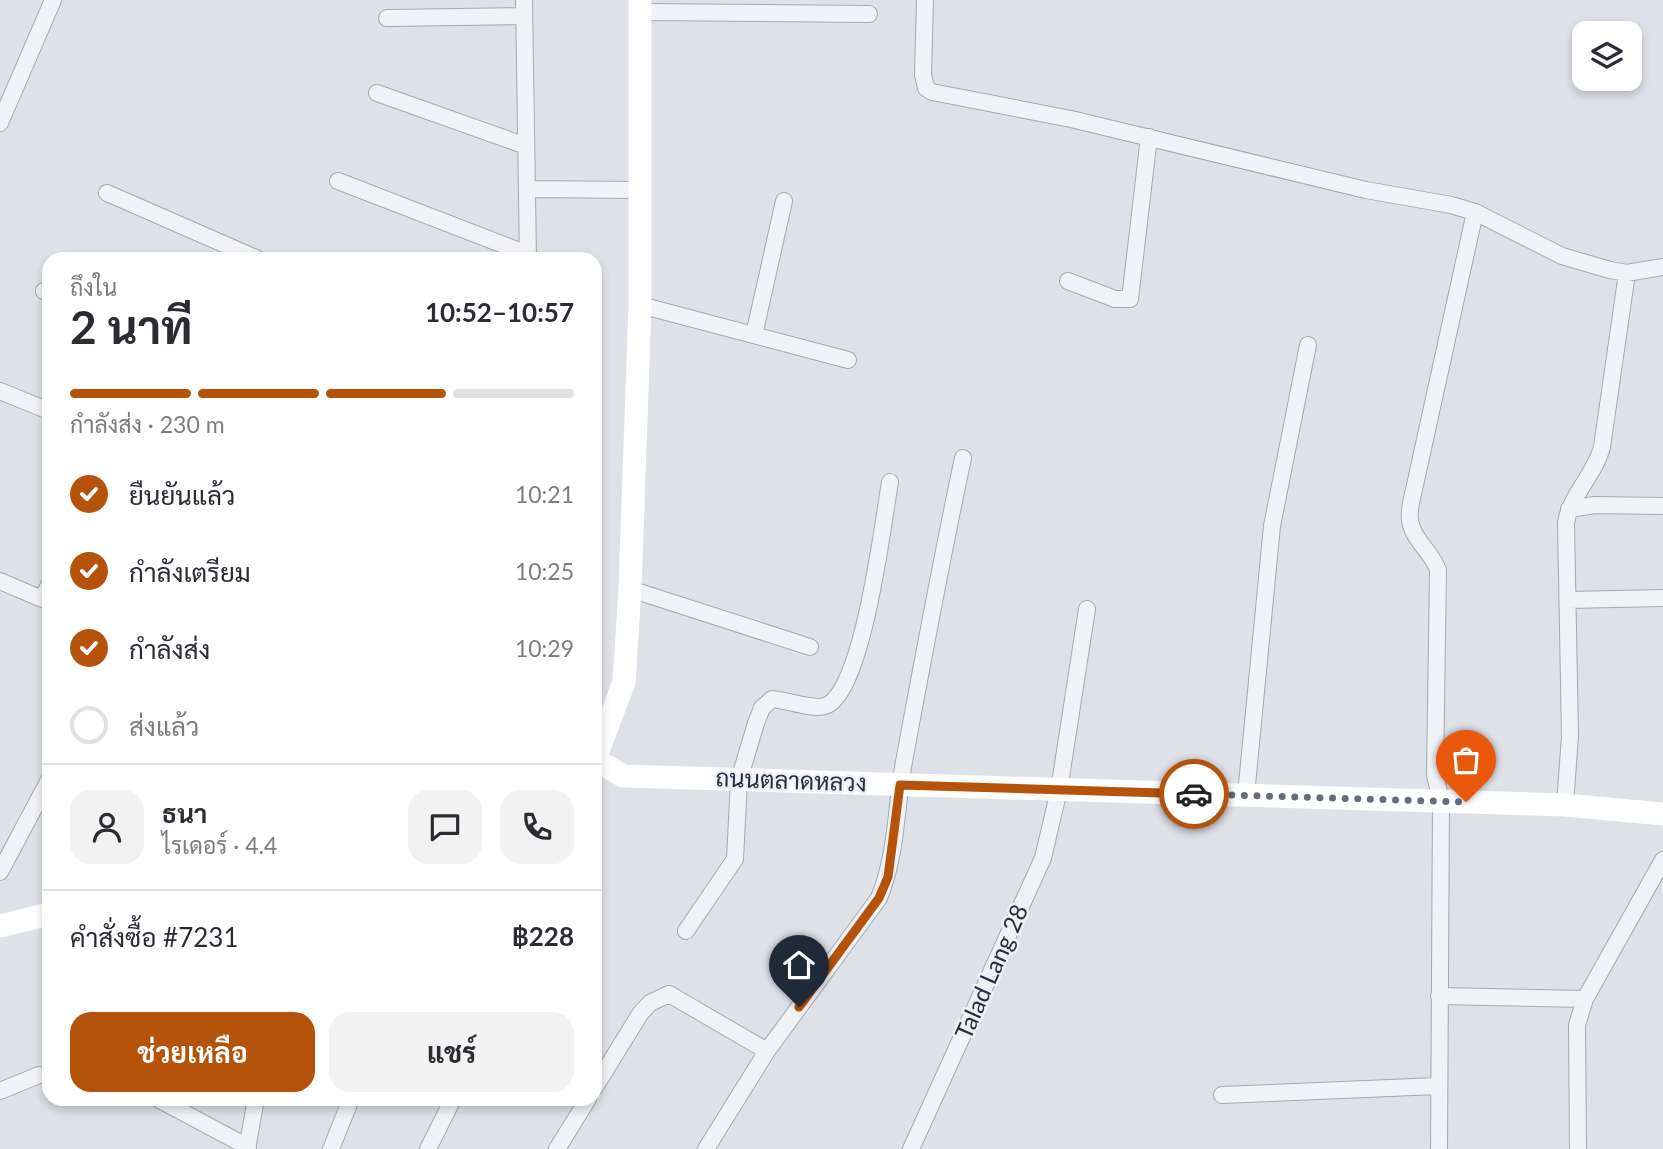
<!DOCTYPE html>
<html lang="th">
<head>
<meta charset="utf-8">
<style>
  body { margin:0; font-family:Lato,Sarabun,sans-serif; background:#f2f2f3; color:#2b2b33; height:100vh; display:flex; flex-direction:column; font-size:26px; white-space:nowrap }
  * { box-sizing:border-box; margin:0 }
  p { font-size:23px; color:#7c7c81 }
  .icon { flex:none; width:38px; height:38px; fill:none; stroke:currentColor; stroke-width:2; stroke-linecap:round; stroke-linejoin:round }
  .map { position:relative; flex:1; overflow:hidden }
  .panel { position:absolute; left:42px; top:252px; width:560px; height:854px; display:flex; flex-direction:column; background:#fff; border-radius:21px; box-shadow:0 4px 10px #0003 }
  .panel>* { flex:none }
  .fabs { position:absolute; left:1572px; top:21px; display:grid; gap:14px }
  .fabs a { display:grid; place-items:center; width:70px; height:70px; border-radius:14px; background:#fff; box-shadow:0 4px 10px #0003; font-size:35px }
  .pin { position:absolute; display:grid; place-items:center; width:60px; height:60px; color:#fff; margin:-72px -30px; border-radius:50% 50% 50% 0; rotate:-45deg; box-shadow:0 0 7px #0007 }
  .pin .icon { rotate:45deg }
  .courier { position:absolute; display:grid; place-items:center; width:70px; height:70px; margin:-35px; border:5px solid #b45309; border-radius:50%; background:#fff; color:#222; box-shadow:0 2px 9px #0007 }
  .summary em { font-style:normal; font-weight:700 }
  .summary div { display:flex; flex-direction:column-reverse }
  .summary { display:flex; align-items:center; justify-content:space-between; height:119px; padding:0 28px }
  h1 { font-size:46px; font-weight:700; line-height:52px }
  .bar { display:grid; grid-template-columns:repeat(4,1fr); gap:10px 7px; align-content:center; height:84px; padding:0 28px }
  .bar i { height:9px; border-radius:5px; background:#e1e1e2 }
  .bar .on { background:#b45309 }
  .bar p { grid-column:span 4 }
  .line { display:flex; align-items:center; gap:18px; padding:0 28px; border-top:2px solid #e1e1e2 }
  .line div { flex:1 }
  .round { display:grid; place-items:center; flex:none; width:74px; height:74px; border-radius:21px; background:#f2f2f3 }
  ol { padding:0 28px; list-style:none }
  li { display:flex; align-items:center; gap:21px; height:77px }
  li p { margin-inline-start:auto }
  li .icon { padding:7px; border-radius:50%; background:#b45309; color:#fff; stroke-width:4 }
  li:last-child { color:#7c7c81 }
  li i { width:38px; height:38px; border:4px solid #e1e1e2; border-radius:50% }
  .button { display:flex; gap:14px; margin-top:auto; padding:14px 28px }
  .button a { flex:1; height:80px; border-radius:21px; background:#b45309; color:#fff; font-size:28px; font-weight:700; line-height:80px; text-align:center }
  .button a+a { background:#f2f2f3; color:#2b2b33 }
  .map>svg:first-child { display:block }
  .lines { fill:none; stroke-linecap:round; stroke-linejoin:round }
  .street-casing { stroke:#a3a8b2; stroke-width:18 }
  .street { stroke:#f0f2f6; stroke-width:16 }
  .secondary { stroke:#fff; stroke-width:23 }
  .done { stroke:#666d7a; stroke-width:7; stroke-dasharray:0 12.6 }
  .route { stroke:#b45309; stroke-width:9 }
  .labels { text-anchor:middle; stroke-width:5; stroke-linejoin:round; paint-order:stroke }
  .street-label { font-size:24px; fill:#262e3f; stroke:#edf0f6 }
</style>
</head>
<body>
<div class="map">
<svg width="1663" height="1149" viewBox="0 0 1663 1149">
  <rect width="100%" height="100%" fill="#dee1e8"/>
  <g class="lines">
    <!-- street casing -->
    <g class="street-casing">
      <path id="street" d="M524,0L528,259
        M925,0L923,75L926,88L932,92L1071,119L1366,190L1451,205L1475,212L1562,256L1610,270L1627,273L1663,267
        M640,12L869,14
        M387,18L524,16
        M377,93L526,146
        M0,123L53,0
        M338,181L527,254
        M527,189L640,190
        M107,193L258,259
        M1068,281L1115,299H1130L1149,137
        M44,291L49,294
        M640,305L848,360
        M754,335L784,201
        M0,391L49,411
        M1569,509L1595,505L1663,506
        M0,581L42,599L49,585
        M630,589L810,647
        M1568,600L1663,598
        M1246,795L1272,526L1308,345
        M1565,805L1570,736L1566,523C1570,495 1595,475 1602,447L1627,273
        M0,872L49,780
        M686,931L735,859L739,780L756,723L762,708L772,699C786,700 813,710 825,706C863,694 883,522 890,482
        M1439,996L1585,999
        M595,1087L640,1014L650,1003L669,994L767,1051
        M0,1091L39,1075
        M1222,1095L1437,1086
        M158,1099L248,1147
        M247,1149L256,1099
        M331,1149L351,1099
        M428,1149L453,1099
        M557,1149L588,1099
        M706,1149L767,1051L879,898C896,857 896,810 903,767C922,664 941,561 963,458
        M911,1149L1043,858L1059,790L1087,609
        M1439,1149L1441,801L1435,775L1438,570C1432,552 1412,539 1410,520C1408,510 1413,495 1415,485L1475,212
        M1578,1149L1577,1025L1585,999L1663,860"/>
    </g>
    <!-- street -->
    <use href="#street" class="street"/>
    <!-- secondary -->
    <path class="secondary" d="M595,759L623,776L1565,805L1663,814
      M595,759L624,682L630,589L640,305V0
      M0,926L49,914"/>
  </g>
  <g class="lines">
    <!-- done -->
    <path class="done" d="M1194,794L1466,802"/>
    <!-- route -->
    <path class="route" d="M799,1007L879,898L888,877L900,785L1194,794"/>
  </g>
  <g class="labels">
    <!-- street labels -->
    <g class="street-label">
      <text transform="translate(791 781) rotate(2)" y="8">ถนนตลาดหลวง</text>
      <text transform="translate(992 972) rotate(-66)" y="8">Talad Lang 28</text>
    </g>
  </g>
</svg>
<div class="fabs">
<a><svg class="icon" aria-label="layers" viewBox="0 0 24 24"><path d="M12 4l9 5-9 5-9-5zM3 14l9 5 9-5"/></svg></a>
</div>
<div class="pin" style="left:1466px;top:802px;background:#ea580c"><svg class="icon" aria-label="bag" viewBox="0 0 24 24"><path d="M5 8h14l-1 12H6zM9 8a3 3 0 0 1 6 0"/></svg></div>
<div class="pin" style="left:799px;top:1007px;background:#1f2937"><svg class="icon" aria-label="home" viewBox="0 0 24 24"><path d="M3 11l9-7 9 7M6 9v11h12V9"/></svg></div>
<div class="courier" style="left:1194px;top:794px"><svg class="icon" aria-label="car" viewBox="0 0 24 24"><path d="M5 17H2v-5l4-1 3-4h7l3 4 3 1v5h-3M9 17h6M6 11h13"/><circle cx="7" cy="17" r="2"/><circle cx="17" cy="17" r="2"/></svg></div>
<section class="panel">
<div class="summary"><div><h1>2 นาที</h1><p>ถึงใน</p></div><em>10:52–10:57</em></div>
<div class="bar"><i class="on"></i><i class="on"></i><i class="on"></i><i></i><p>กำลังส่ง · 230 m</p></div>
<ol>
<li><svg class="icon" aria-label="check" viewBox="0 0 24 24"><path d="M5 12l5 5 9-10"/></svg>ยืนยันแล้ว<p>10:21</p></li>
<li><svg class="icon" aria-label="check" viewBox="0 0 24 24"><path d="M5 12l5 5 9-10"/></svg>กำลังเตรียม<p>10:25</p></li>
<li><svg class="icon" aria-label="check" viewBox="0 0 24 24"><path d="M5 12l5 5 9-10"/></svg>กำลังส่ง<p>10:29</p></li>
<li><i></i>ส่งแล้ว</li>
</ol>
<div class="line" style="height:126px"><a class="round"><svg class="icon" aria-label="person" viewBox="0 0 24 24"><circle cx="12" cy="8" r="4"/><path d="M4 21q1-7 8-7t8 7"/></svg></a><div><b>ธนา</b><p>ไรเดอร์ · 4.4</p></div><a class="round"><svg class="icon" aria-label="chat" viewBox="0 0 24 24"><path d="M4 5h16v11H9l-5 4z"/></svg></a><a class="round"><svg class="icon" aria-label="phone" viewBox="0 0 24 24"><path d="M5 4h4l2 5-3 2q2 4 5 5l2-3 5 2v4C11 20 4 13 5 4z"/></svg></a></div>
<div class="line" style="height:91px"><div>คำสั่งซื้อ #7231</div><b>฿228</b></div>
<div class="button"><a>ช่วยเหลือ</a><a>แชร์</a></div>
</section>
</div>
</body>
</html>
